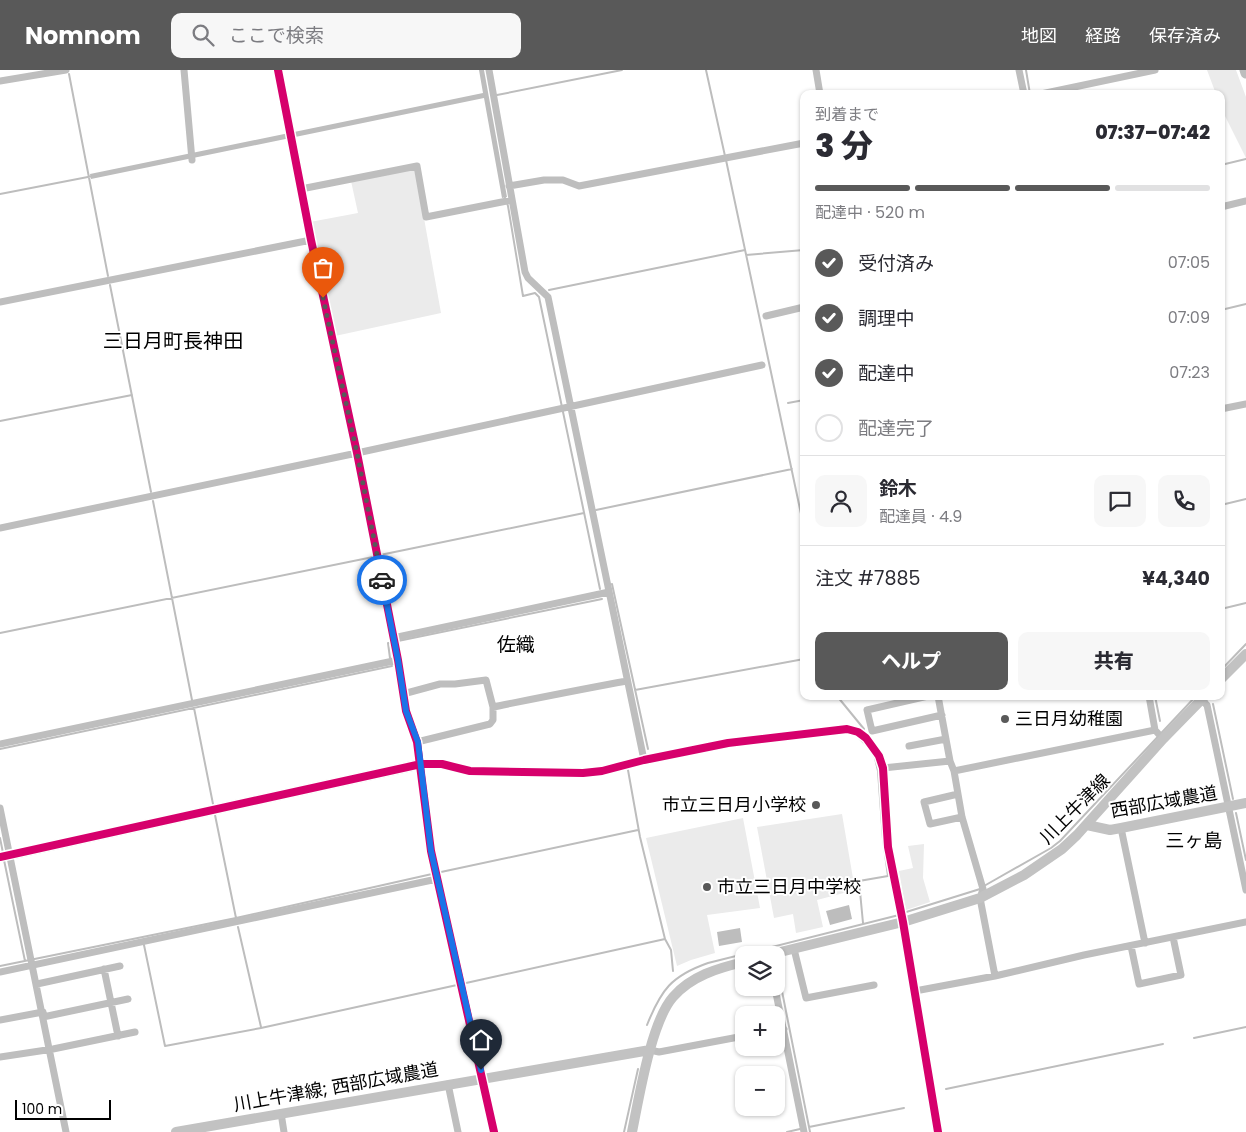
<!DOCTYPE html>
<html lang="ja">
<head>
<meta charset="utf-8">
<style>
  body { margin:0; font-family:Poppins,"Noto Sans JP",sans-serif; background:#f7f7f7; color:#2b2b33; height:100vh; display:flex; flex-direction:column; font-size:19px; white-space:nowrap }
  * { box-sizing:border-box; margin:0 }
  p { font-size:16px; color:#7c7c81 }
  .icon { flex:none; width:28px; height:28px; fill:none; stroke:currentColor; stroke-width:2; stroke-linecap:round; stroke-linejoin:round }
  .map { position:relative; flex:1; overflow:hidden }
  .details { position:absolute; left:800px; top:20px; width:425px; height:610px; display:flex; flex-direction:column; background:#fff; border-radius:10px; box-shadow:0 1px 4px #0004 }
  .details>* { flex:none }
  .buttons { position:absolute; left:735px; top:876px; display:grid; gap:10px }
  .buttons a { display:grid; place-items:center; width:50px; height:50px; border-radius:10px; background:#fff; box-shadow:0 1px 4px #0004; font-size:25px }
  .scale { position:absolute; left:15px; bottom:12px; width:96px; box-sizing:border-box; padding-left:5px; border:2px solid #000; border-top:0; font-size:14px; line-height:18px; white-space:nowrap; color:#000; -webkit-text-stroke:4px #fff; paint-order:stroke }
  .pin { position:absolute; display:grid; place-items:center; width:42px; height:42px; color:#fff; margin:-51px -21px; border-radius:50% 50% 50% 0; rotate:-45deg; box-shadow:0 0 5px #0007 }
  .pin .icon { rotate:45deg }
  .courier { position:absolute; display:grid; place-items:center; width:50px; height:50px; margin:-25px; border:4px solid #1a73e8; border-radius:50%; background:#fff; color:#222; box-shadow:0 1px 6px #0007 }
  .overview em { font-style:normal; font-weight:800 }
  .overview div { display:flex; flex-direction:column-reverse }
  .overview { display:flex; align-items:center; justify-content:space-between; height:85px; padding:0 15px }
  h1 { font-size:32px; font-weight:800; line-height:38px }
  .bar { display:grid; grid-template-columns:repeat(4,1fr); gap:8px 5px; align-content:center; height:60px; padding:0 15px }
  .bar i { height:6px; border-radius:4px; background:#e1e1e2 }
  .bar .current { background:#595959 }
  .bar p { grid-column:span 4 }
  .line { display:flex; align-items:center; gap:12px; padding:0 15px; border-top:1px solid #e1e1e2 }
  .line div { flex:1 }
  .round { display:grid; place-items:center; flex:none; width:52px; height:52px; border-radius:10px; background:#f7f7f7 }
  ol { padding:0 15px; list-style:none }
  li { display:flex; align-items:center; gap:15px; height:55px }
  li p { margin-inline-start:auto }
  li .icon { padding:5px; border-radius:50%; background:#595959; color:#fff; stroke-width:4 }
  li:last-child { color:#7c7c81 }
  li i { width:28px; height:28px; border:2px solid #e1e1e2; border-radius:50% }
  .primary-button { display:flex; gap:10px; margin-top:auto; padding:10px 15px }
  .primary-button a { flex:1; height:58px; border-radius:10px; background:#595959; color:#fff; font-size:20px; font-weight:800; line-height:58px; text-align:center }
  .primary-button a+a { background:#f7f7f7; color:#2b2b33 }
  header { display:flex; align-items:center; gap:30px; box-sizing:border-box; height:70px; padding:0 25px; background:#595959; color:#fff }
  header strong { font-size:24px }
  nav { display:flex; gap:28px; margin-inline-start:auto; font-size:18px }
  .search { width:350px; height:45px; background:#f7f7f7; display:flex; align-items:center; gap:12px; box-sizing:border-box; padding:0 18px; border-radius:10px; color:#7c7c81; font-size:19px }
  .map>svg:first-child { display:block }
  .green { fill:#ebebeb }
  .water { fill:#bdbdbd }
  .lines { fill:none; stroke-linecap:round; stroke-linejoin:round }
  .stream { stroke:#bdbdbd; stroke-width:2 }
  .river { stroke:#bdbdbd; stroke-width:11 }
  .street { stroke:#bebebe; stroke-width:7 }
  .secondary { stroke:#c2c2c2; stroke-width:10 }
  .cycleway-casing { stroke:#fff; stroke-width:11 }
  .cycleway { stroke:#d6006c; stroke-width:8 }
  .done { stroke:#595959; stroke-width:5; stroke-dasharray:0 9 }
  .route { stroke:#1a73e8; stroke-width:6 }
  .poi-dot { fill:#595959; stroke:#fff; stroke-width:2 }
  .labels { text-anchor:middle; stroke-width:4; stroke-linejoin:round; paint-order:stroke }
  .poi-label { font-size:18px; fill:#000; stroke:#fff; text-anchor:start }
  .street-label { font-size:18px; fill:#000; stroke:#fff }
  .neighbourhood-label { font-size:19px; fill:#000; stroke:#fff }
  .quarter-label { font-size:20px; fill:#000; stroke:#fff }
</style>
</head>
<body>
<header>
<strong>Nomnom</strong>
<div class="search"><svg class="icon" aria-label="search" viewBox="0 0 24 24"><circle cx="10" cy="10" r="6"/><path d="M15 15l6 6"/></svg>ここで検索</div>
<nav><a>地図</a><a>経路</a><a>保存済み</a></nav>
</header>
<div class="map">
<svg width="1246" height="1062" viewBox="0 0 1246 1062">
  <rect width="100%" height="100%" fill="#fff"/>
  <!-- green -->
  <path class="green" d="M1207,0H1236L1246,27V88L1222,40L1221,24H1216Z
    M415,98L441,243L335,266L310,152L358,143L351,111Z
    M842,744L855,820L817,830L823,857L796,863L793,844L774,848L757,757Z
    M743,748L760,838L707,845L715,883L691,890L677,896L646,768Z
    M924,774L923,808L930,832L906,840L899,801L913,798L908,776Z"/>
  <!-- water -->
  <path class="water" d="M479,0H484L507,127L502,128L484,28L91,109L90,104L483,23Z
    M849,835L852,849L830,855L826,841Z
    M740,858L742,872L719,876L717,862Z"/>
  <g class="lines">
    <!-- stream -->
    <path class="stream" d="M706,0L725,86
      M1026,0L1030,24
      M69,4L108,206
      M497,25L622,0
      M726,90L804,458
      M1221,95L1246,89
      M0,124L93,106
      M504,125L508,136L523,226L535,223L539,227L600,519
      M746,185L804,180
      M110,215L151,422
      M549,220L745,180
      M1221,240L1246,234
      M788,333L804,330
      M0,351L132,325
      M153,431L192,630
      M1221,435L1246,429
      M596,440L792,399
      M380,485L584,443
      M612,514L648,679
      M1221,539L1246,533
      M0,563L373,487
      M398,571L602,529
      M390,573H388L390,588
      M1221,600L1246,574
      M635,620L804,589
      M837,626L864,659
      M1155,626L1160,651
      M1213,634L1233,729
      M194,638L213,734
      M859,668L870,679L875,688L878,701L883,769L888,806L859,811L863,853
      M0,679L392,596
      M628,700L640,767L665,869L671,880L673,901
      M1236,743L1246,790
      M215,745L236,848
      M0,768L3,783
      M4,790L25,891
      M441,802L638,760
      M984,816L1051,778L1060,771L1196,626
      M903,843L980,819
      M238,857L261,957
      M144,875L165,976L261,958L457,915
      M776,891L810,1062
      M0,896L236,848L432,804
      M466,913L665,869
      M647,955C661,920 671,906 708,893L899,845
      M1194,968L1246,957
      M946,1019L1163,974
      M809,1057L904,1038
      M624,1062L638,999
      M787,1062L800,1059"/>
    <!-- river -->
    <path class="river" d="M1245,0L1246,3"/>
    <!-- street -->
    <path class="street" d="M184,0L192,90
      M278,0L311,170L357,383L398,590L406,641L417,672L431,781L494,1062
      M489,0L525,202L528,208L548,227L644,690
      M816,0L820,24
      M1019,0L1024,24
      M0,11L66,0
      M1041,24L1155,0
      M509,116L544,110H563L579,116L804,73
      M301,119L417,96L426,147L512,130
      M1221,137L1246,131
      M0,232L311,170
      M766,246L804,237
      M1221,339L1246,334
      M0,458L357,383L762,295
      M393,568L609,522
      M403,624L440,614H455L486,610L493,637C538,628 582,619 627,611
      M928,626L867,640L872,661L942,645
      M938,626L950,691L954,701L962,747L983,819L980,828L995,906
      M1149,626L1155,660L1163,669
      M1201,630L1207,635L1246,820
      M417,672L490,654L493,650V637
      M0,674L398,590
      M909,676L946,669
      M421,694H442L470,701L583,703L602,701L644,690L728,673L842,659C864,659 878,678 883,698L888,777L903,852L938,1062
      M883,698L950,691
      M954,701L1155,660
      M958,724L924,732L930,754L962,747
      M0,738L66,1062
      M1121,758L1145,873
      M1131,876L1139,914L1181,905L1173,867
      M794,879L806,928L874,915
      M104,899L118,966
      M0,902L437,809
      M37,914L120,896
      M775,918L804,1062
      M915,921L995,906L1084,885L1246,852
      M43,947L128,929
      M0,950L43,942
      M776,961L784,959
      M650,980L659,982L744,966
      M0,987L53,979L135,962
      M448,1014L458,1062
      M281,1043L284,1062"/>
    <!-- secondary -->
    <path class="secondary" d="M1221,609L1246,584
      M1087,755L1110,760L1121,758L1246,733
      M0,787L421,694
      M768,885L903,852L980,828L1024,805L1062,779L1077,765L1163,669L1205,626
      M176,1062L650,980
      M632,1062C639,1028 651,952 673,927C691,906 718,898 744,892"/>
    <!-- cycleway casing -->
    <g class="cycleway-casing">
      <path id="cycleway" d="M278,0L311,170L357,383L398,590L406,641L417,672L431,781L494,1062
        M0,787L421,694H442L470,701L583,703L602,701L644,690L728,673L847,659L858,662L866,668L879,686L883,698L888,777L903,852L938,1062"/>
    </g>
    <!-- cycleway -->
    <use href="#cycleway" class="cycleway"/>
  </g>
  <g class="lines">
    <!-- done -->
    <path class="done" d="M323,228L357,383L382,510"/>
    <!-- route -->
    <path class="route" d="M382,510L398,590L406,641L418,672L431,781L481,1000"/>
  </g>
  <!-- markers -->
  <g class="poi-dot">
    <circle cx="1005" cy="649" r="5"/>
    <circle cx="816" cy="735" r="5"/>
    <circle cx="707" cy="817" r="5"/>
  </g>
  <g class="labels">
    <!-- poi labels -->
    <g class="poi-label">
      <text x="1015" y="655">三日月幼稚園</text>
      <text x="806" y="741" text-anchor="end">市立三日月小学校</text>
      <text x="717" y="823">市立三日月中学校</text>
    </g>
    <!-- street labels -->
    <g class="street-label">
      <text transform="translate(1164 732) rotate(-10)" y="6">西部広域農道</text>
      <text transform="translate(1075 739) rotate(-45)" y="6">川上牛津線</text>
      <text transform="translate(336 1017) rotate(-10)" y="6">川上牛津線; 西部広域農道</text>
    </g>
    <!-- neighbourhood labels -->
    <g class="neighbourhood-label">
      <text x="516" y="581">佐織</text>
      <text x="1194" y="777">三ヶ島</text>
    </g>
    <!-- quarter labels -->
    <g class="quarter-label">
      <text x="173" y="278">三日月町長神田</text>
    </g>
  </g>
</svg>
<div class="buttons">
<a><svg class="icon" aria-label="layers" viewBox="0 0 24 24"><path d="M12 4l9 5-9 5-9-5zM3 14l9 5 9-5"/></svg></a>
<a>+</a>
<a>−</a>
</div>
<div class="scale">100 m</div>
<div class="pin" style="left:323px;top:228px;background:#ea580c"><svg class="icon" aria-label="bag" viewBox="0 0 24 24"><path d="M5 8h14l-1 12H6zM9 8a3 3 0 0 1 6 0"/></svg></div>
<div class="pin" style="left:481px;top:1000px;background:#1f2937"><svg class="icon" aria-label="home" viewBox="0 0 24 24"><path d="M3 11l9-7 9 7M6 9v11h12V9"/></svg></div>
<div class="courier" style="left:382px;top:510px"><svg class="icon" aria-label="car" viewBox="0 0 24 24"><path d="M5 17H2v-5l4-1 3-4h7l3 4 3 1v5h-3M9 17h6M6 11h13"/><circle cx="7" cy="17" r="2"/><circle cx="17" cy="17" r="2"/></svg></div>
<section class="details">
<div class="overview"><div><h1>3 分</h1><p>到着まで</p></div><em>07:37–07:42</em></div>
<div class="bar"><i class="current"></i><i class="current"></i><i class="current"></i><i></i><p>配達中 · 520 m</p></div>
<ol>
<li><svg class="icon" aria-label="check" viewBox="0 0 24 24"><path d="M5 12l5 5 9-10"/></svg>受付済み<p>07:05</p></li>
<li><svg class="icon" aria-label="check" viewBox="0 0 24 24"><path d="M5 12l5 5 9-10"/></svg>調理中<p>07:09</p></li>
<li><svg class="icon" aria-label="check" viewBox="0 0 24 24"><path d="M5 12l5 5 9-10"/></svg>配達中<p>07:23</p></li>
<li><i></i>配達完了</li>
</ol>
<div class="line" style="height:90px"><a class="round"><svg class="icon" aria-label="person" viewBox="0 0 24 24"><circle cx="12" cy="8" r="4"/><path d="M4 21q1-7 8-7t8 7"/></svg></a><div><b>鈴木</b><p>配達員 · 4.9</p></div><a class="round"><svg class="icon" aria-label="chat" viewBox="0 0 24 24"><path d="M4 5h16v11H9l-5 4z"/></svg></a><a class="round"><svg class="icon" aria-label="phone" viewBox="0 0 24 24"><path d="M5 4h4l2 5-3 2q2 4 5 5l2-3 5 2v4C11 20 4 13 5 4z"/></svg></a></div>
<div class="line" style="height:65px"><div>注文 #7885</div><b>¥4,340</b></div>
<div class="primary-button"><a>ヘルプ</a><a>共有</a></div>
</section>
</div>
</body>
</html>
